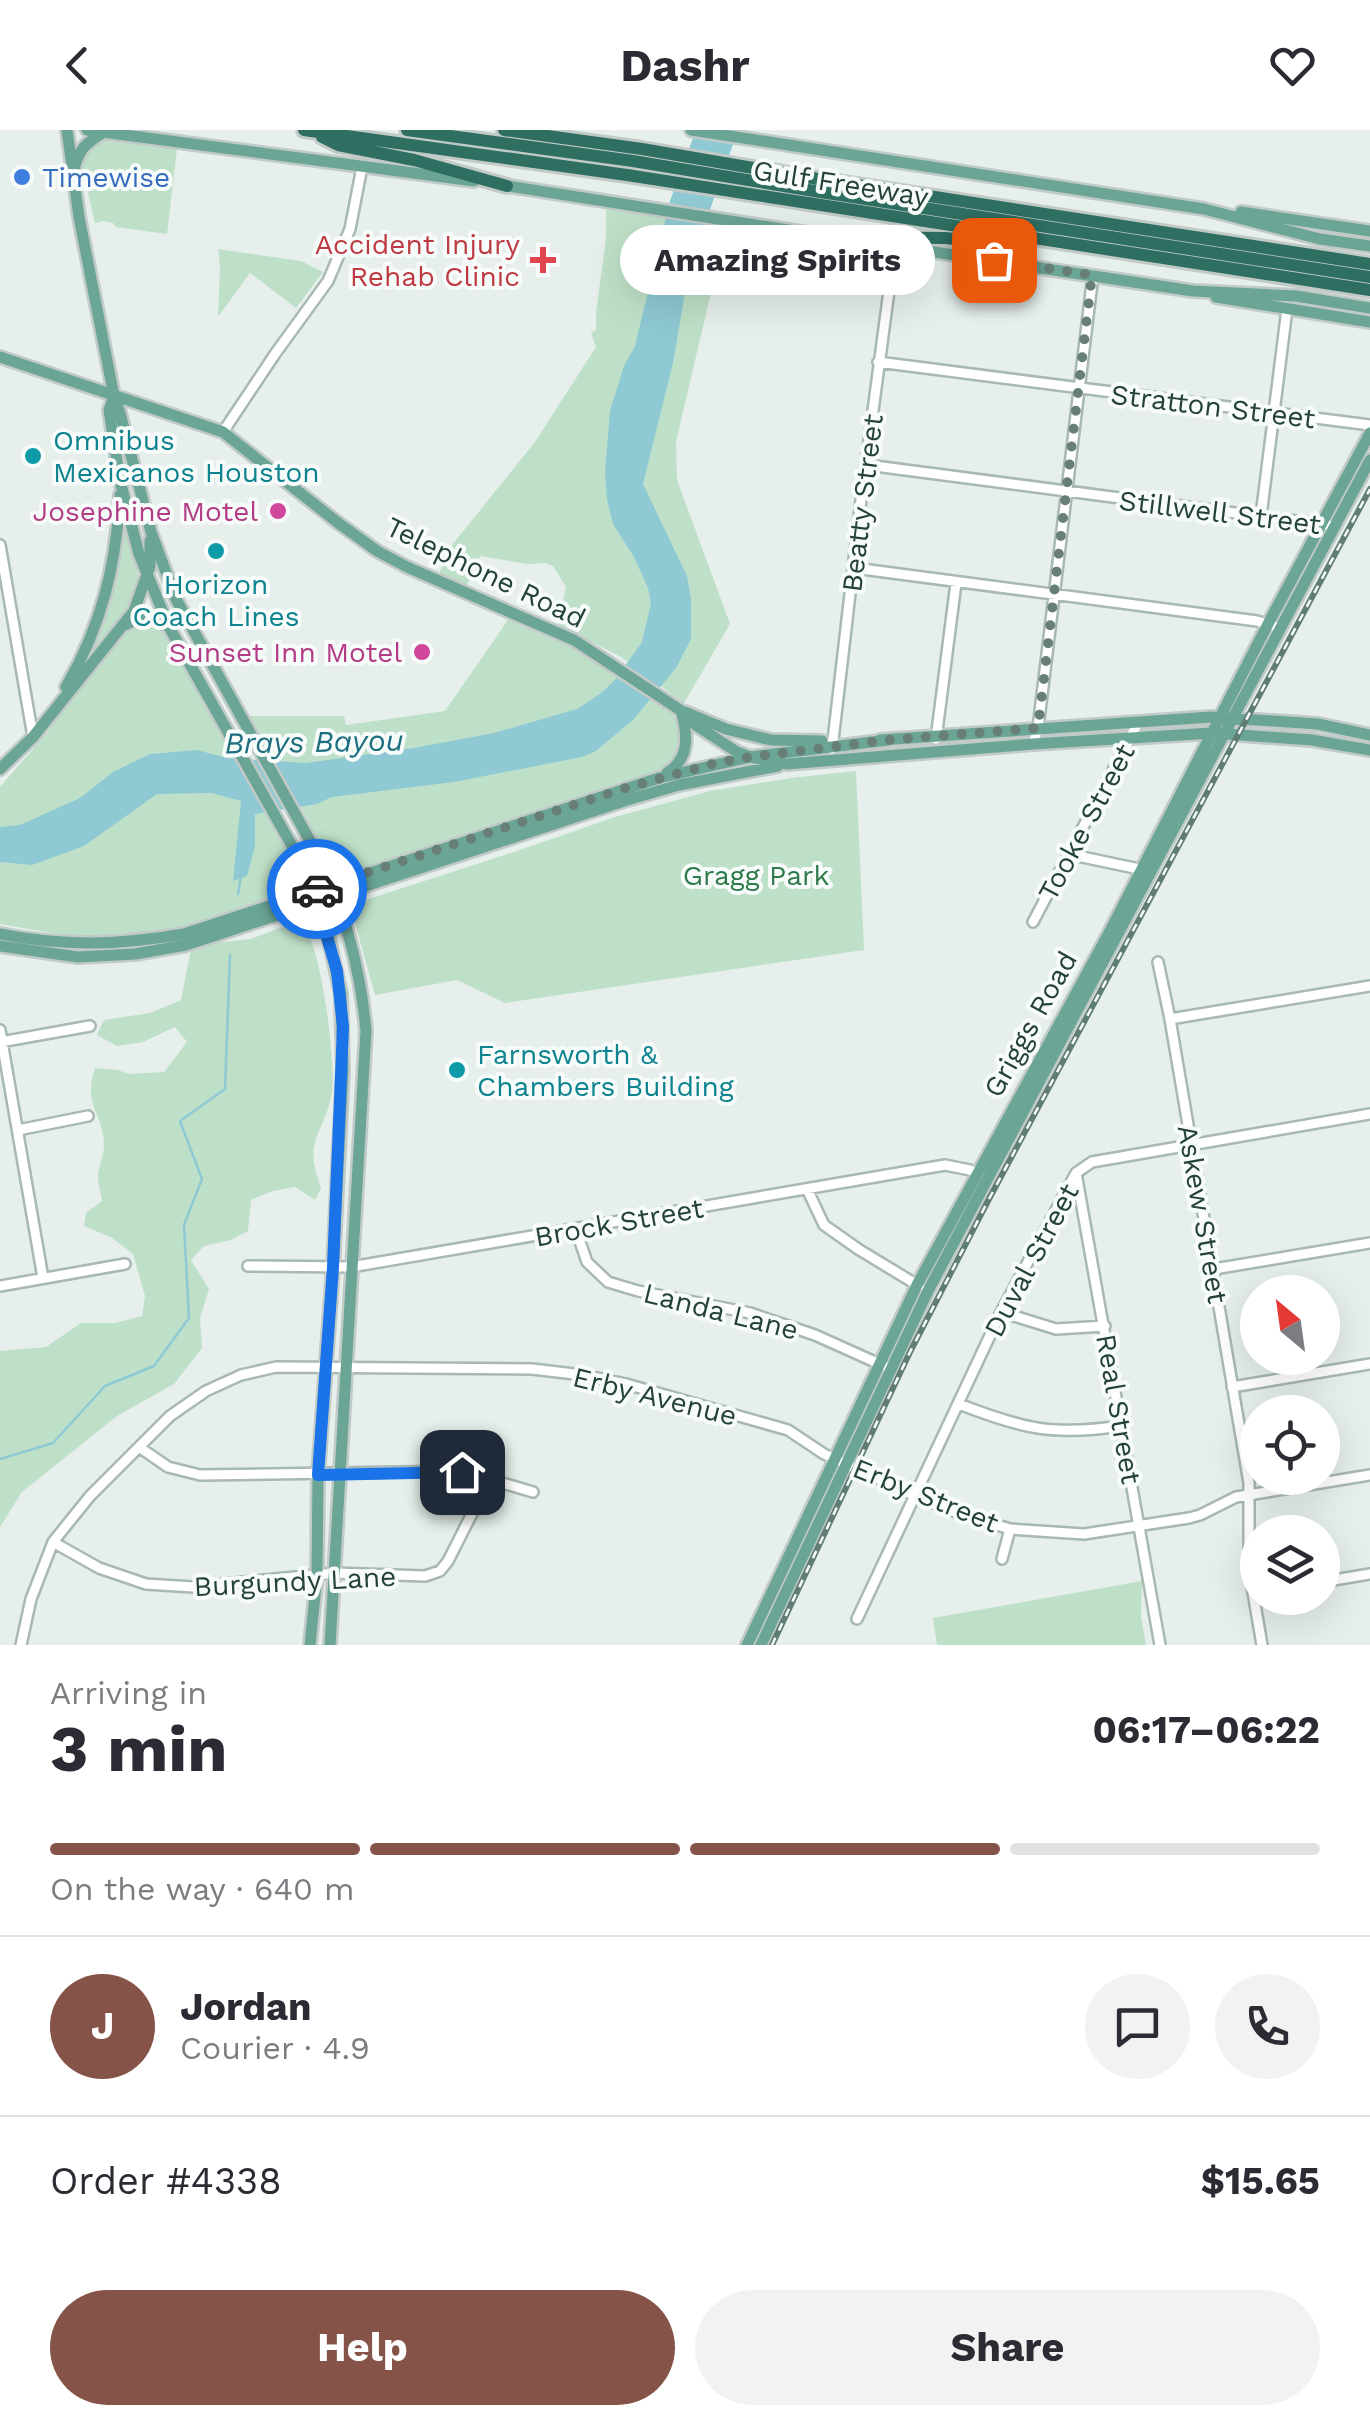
<!DOCTYPE html>
<html lang="en">
<head>
<meta charset="utf-8">
<style>
  body { margin:0; font-family:"Work Sans",sans-serif; background:#f2f2f3; color:#2b2b33; height:100vh; display:flex; flex-direction:column; font-size:38px; white-space:nowrap }
  * { box-sizing:border-box; margin:0 }
  p { font-size:32px; color:#7c7c81 }
  .icon { flex:none; width:55px; height:55px; fill:none; stroke:currentColor; stroke-width:2; stroke-linecap:round; stroke-linejoin:round }
  .map { position:relative; height:1515px; overflow:hidden }
  .drawer { display:flex; flex-direction:column; background:#fff; flex:1 }
  .drawer>* { flex:none }
  .needle { width:65px; rotate:331deg }
  .controls { position:absolute; left:1240px; top:1145px; display:grid; gap:20px }
  .controls a { display:grid; place-items:center; width:100px; height:100px; border-radius:50%; background:#fff; box-shadow:0 10px 40px #0002; font-size:50px }
  .pin { position:absolute; display:grid; place-items:center; width:85px; height:85px; color:#fff; margin:-42px; border-radius:20px; box-shadow:0 5px 15px #0006 }
  .courier { position:absolute; display:grid; place-items:center; width:100px; height:100px; margin:-50px; border:8px solid #1a73e8; border-radius:50%; background:#fff; color:#222; box-shadow:0 2px 12px #0007 }
  .bubble { position:absolute; height:70px; border-radius:35px; background:#fff; box-shadow:0 10px 40px #0002; font-size:32px; font-weight:700; line-height:70px; text-align:center }
  .head em { font-style:normal; font-weight:700 }
  .head div { display:flex; flex-direction:column-reverse }
  .head { display:flex; align-items:center; justify-content:space-between; height:170px; padding:0 50px }
  h1 { font-size:65px; font-weight:700; line-height:75px }
  .bar { display:grid; grid-template-columns:repeat(4,1fr); gap:15px 10px; align-content:center; height:120px; padding:0 50px }
  .bar i { height:12px; border-radius:8px; background:#e1e1e2 }
  .bar .active { background:#855347 }
  .bar p { grid-column:span 4 }
  .line { display:flex; align-items:center; gap:25px; padding:0 50px; border-top:2px solid #e1e1e2 }
  .line div { flex:1 }
  .round { display:grid; place-items:center; flex:none; width:105px; height:105px; border-radius:52px; background:#f2f2f3 }
  .cta { display:flex; gap:20px; margin-top:auto; padding:20px 50px }
  .cta a { flex:1; height:115px; border-radius:60px; background:#855347; color:#fff; font-size:40px; font-weight:700; line-height:115px; text-align:center }
  .cta a+a { background:#f2f2f3; color:#2b2b33 }
  header { display:flex; justify-content:space-between; align-items:center; height:130px; padding:0 50px; background:#fff; font-size:45px; font-weight:700 }
  .map>svg:first-child { display:block }
  .green { fill:#bfe0c8 }
  .water { fill:#8ec9d4 }
  .lines { fill:none; stroke-linecap:round; stroke-linejoin:round }
  .stream { stroke:#8ec9d4; stroke-width:2.5 }
  .minor-casing { stroke:#a8b8b2; stroke-width:14 }
  .major-casing { stroke:#c2cac8; stroke-width:16 }
  .highway-casing { stroke:#c2cac8; stroke-width:18 }
  .minor { stroke:#fff; stroke-width:9 }
  .major { stroke:#6aa596; stroke-width:11 }
  .highway { stroke:#2f6f62; stroke-width:12 }
  .rail-casing { stroke:#5f7d75; stroke-width:6 }
  .rail { stroke:#f7fbf9; stroke-width:2.5; stroke-dasharray:8; stroke-linecap:butt }
  .done { stroke:#687f78; stroke-width:10; stroke-dasharray:0 18 }
  .route { stroke:#1a73e8; stroke-width:12 }
  .shop-dot { fill:#3f7fe0; stroke:#f7fbf9; stroke-width:4 }
  .health-dot { fill:#e0444e; stroke:#f7fbf9; stroke-width:4 }
  .culture-dot { fill:#0f9aa8; stroke:#f7fbf9; stroke-width:4 }
  .hotel-dot { fill:#d1479c; stroke:#f7fbf9; stroke-width:4 }
  .labels { text-anchor:middle; stroke-width:8; stroke-linejoin:round; paint-order:stroke }
  .shop-label { font-size:28px; fill:#366cbe; stroke:#f7fbf9; text-anchor:start }
  .street-label { font-size:28px; fill:#24423a; stroke:#f7fbf9 }
  .health-label { font-size:28px; fill:#be3a42; stroke:#f7fbf9; text-anchor:end }
  .culture-label { font-size:28px; fill:#0d838f; stroke:#f7fbf9; text-anchor:start }
  .hotel-label { font-size:28px; fill:#b23c85; stroke:#f7fbf9; text-anchor:end }
  .park-label { font-size:28px; fill:#2d7a4b; stroke:#f7fbf9 }
  .water-label { font-size:30px; font-style:italic; fill:#1c6f80; stroke:#f7fbf9 }
</style>
</head>
<body>
<header><svg class="icon" aria-label="back" viewBox="0 0 24 24"><path d="M15 5l-7 7 7 7"/></svg>Dashr<svg class="icon" aria-label="heart" viewBox="0 0 24 24"><path d="M12 20l-8-8c-3-5 5-10 8-4 3-6 11-1 8 4z"/></svg></header>
<div class="map">
<svg width="1370" height="1515" viewBox="0 0 1370 1515">
  <rect width="100%" height="100%" fill="#e6efeb"/>
  <!-- green -->
  <path class="green" d="M101,10L177,19L167,104L116,97L113,93L103,91L95,93L81,33L87,18Z
    M606,79L726,98L676,312L677,350L730,494L684,573L621,527L558,495L566,457L553,436L545,433L528,434L480,426L467,455L439,444L448,420L535,312L596,217L591,203L596,200V182L606,109Z
    M218,119L301,131L323,142L296,178L250,143L218,187L220,137Z
    M122,386C126,403 141,444 139,458C136,479 106,508 92,525L88,522Z
    M508,490L573,518L672,584C685,598 686,625 668,637C664,641 658,642 653,645L336,747L330,740L301,676L249,586H344L346,595L445,581Z
    M152,491L164,499L183,533L299,739L302,751L299,757L170,802L113,808L68,806L0,794V657L47,603L82,552L127,497Z
    M856,641L864,820L505,873L457,850L375,865L350,775L514,722L615,687L710,661L791,648Z
    M293,793C298,796 303,798 306,802C322,821 336,936 332,962C324,1007 302,1006 321,1058L315,1070L295,1057L273,1061L251,1070L248,1101L231,1110L204,1116L191,1130L209,1159L200,1188L202,1218L174,1254L117,1286L22,1362L0,1397V1221L46,1217L81,1193H115L142,1186L145,1166L133,1124L112,1108L84,1096L86,1083L102,1071C101,1063 98,1054 98,1047C98,1037 104,1026 104,1016C104,983 82,976 95,938L118,940L129,944L164,942L187,912L175,897L143,912L117,916L97,905L104,890L150,883L181,870L191,819L203,814L251,809Z
    M1142,1451L1141,1487L1146,1515H937L933,1488Z"/>
  <!-- water -->
  <path class="water" d="M696,0H738L701,105L686,157L673,233L643,354L687,446L691,469V509L676,538L634,589L596,621L582,627L454,652L332,667L317,674L255,684V716L247,746L233,751L241,671L211,663L157,664L84,716L32,735L0,732V697L20,695L80,668L113,642L150,624L197,620L227,628L306,633L414,618L494,603L577,579L600,564L615,550L642,512L651,473L648,458L634,427L613,394L607,370L605,342L610,281L624,236L635,216L670,71Z"/>
  <g class="lines">
    <!-- stream -->
    <path class="stream" d="M238,764L241,746
      M0,1329L53,1313L105,1256L154,1236L189,1188L184,1095L202,1049L180,991L225,959L230,825"/>
    <!-- minor casing -->
    <g class="minor-casing">
      <path id="minor" d="M878,232L1370,295
        M223,302L275,224L328,151L350,99L362,37
        M867,335L1335,396
        M1261,386L1287,179
        M0,415L33,607
        M854,438L1257,491L1280,498
        M936,609L956,453
        M1033,614L1038,598L1093,145
        M832,619L860,378L895,116
        M1068,724L1144,740
        M1033,792L1139,591
        M1158,832L1170,889L1249,1353V1439L1262,1515
        M1170,889L1370,856
        M0,900L43,1148
        M0,912L90,896
        M18,1000L88,986
        M1076,1043L1160,1515
        M807,1059L824,1095L858,1119L919,1156
        M576,1100L587,1132L608,1152L638,1161L750,1183L815,1205L884,1236
        M248,1136L351,1137L945,1035L970,1040L980,1045
        M1214,1139L1370,1113
        M0,1156L125,1134
        M1001,1182L1056,1199L1105,1196
        M1232,1257L1370,1234
        M959,1274C1023,1299 1052,1306 1122,1296
        M139,1317L168,1337L200,1345L462,1341L533,1362
        M53,1412L99,1438L146,1454L193,1457L335,1443L425,1446L440,1441L448,1431L490,1348
        M1002,1429L1010,1399
        M1322,1452L1370,1444
        M857,1489L1001,1182L1076,1043L1092,1032L1370,984
        M21,1515L31,1469L53,1412L90,1366L170,1286L206,1261L241,1245L276,1237L532,1239L583,1245L626,1254L788,1300L824,1324L915,1366L961,1384L1010,1399L1084,1404L1189,1388L1200,1385L1236,1367L1370,1345"/>
    </g>
    <!-- major casing -->
    <g class="major-casing">
      <path id="major" d="M67,0L79,87L114,266L120,283L151,402L176,469L325,738C347,790 361,844 366,901L330,1515
        M87,0L474,51
        M691,0L1204,79L1320,109L1370,116
        M75,36C80,17 88,12 104,2
        M502,55L839,108
        M1241,82L1370,101
        M868,112L1193,161L1296,166L1370,178
        M1216,167L1370,192
        M0,227L223,302L337,392L377,421L407,437L574,510L680,580L697,596L737,622L750,627L787,634L1033,614L1212,603L1312,610L1370,620
        M114,266L109,280L120,351L139,424L169,497L305,739L328,805L341,864L343,939L333,1137L318,1345L317,1445L310,1515
        M125,495C140,487 154,484 167,496
        M66,557C102,495 116,436 120,365
        M685,582L726,599L771,610L822,611
        M880,610L1211,587L1318,594L1370,605
        M0,639L33,607L134,481L150,436V411
        M667,643C689,629 688,607 682,584
        M0,804C65,817 119,815 184,804L659,648L750,627L888,610
        M0,816L78,827L135,824L186,815L627,670L679,655L778,636
        M747,1515L917,1155L1109,803L1268,494L1370,303
        M761,1515L928,1161L1370,330"/>
    </g>
    <!-- highway casing -->
    <g class="highway-casing">
      <path id="highway" d="M304,0L627,45L1370,160
        M407,0L633,31L814,61L1370,147
        M504,0L642,19L818,49L1370,134
        M322,7L338,15L414,30L507,56
        M834,107L946,108L981,112L1001,108"/>
    </g>
    <!-- minor -->
    <use href="#minor" class="minor"/>
    <!-- major -->
    <use href="#major" class="major"/>
    <!-- highway -->
    <use href="#highway" class="highway"/>
    <!-- rail casing -->
    <g class="rail-casing">
      <path id="rail" d="M772,1515L910,1222L989,1069L1370,359"/>
    </g>
    <!-- rail -->
    <use href="#rail" class="rail"/>
  </g>
  <g class="lines">
    <!-- done -->
    <path class="done" d="M317,759L626,658L716,633L750,627L888,610L1038,598L1092,145L994,130"/>
    <!-- route -->
    <path class="route" d="M317,759L313,760L337,841L343,897L333,1137L318,1345L462,1342"/>
  </g>
  <!-- markers -->
  <circle class="shop-dot" cx="22" cy="47" r="10"/>
  <path class="health-dot" d="M538 115h10v10h10v10h-10v10h-10v-10h-10v-10h10z"/>
  <g class="culture-dot">
    <circle cx="33" cy="326" r="10"/>
    <circle cx="216" cy="421" r="10"/>
    <circle cx="457" cy="940" r="10"/>
  </g>
  <g class="hotel-dot">
    <circle cx="278" cy="381" r="10"/>
    <circle cx="422" cy="522" r="10"/>
  </g>
  <g class="labels">
    <!-- shop labels -->
    <g class="shop-label">
      <text x="42" y="57">Timewise</text>
    </g>
    <!-- street labels -->
    <g class="street-label">
      <text transform="translate(841 53) rotate(9)" y="10">Gulf Freeway</text>
      <text transform="translate(1213 276) rotate(7)" y="10">Stratton Street</text>
      <text transform="translate(862 373) rotate(-83)" y="10">Beatty Street</text>
      <text transform="translate(1220 382) rotate(7)" y="10">Stillwell Street</text>
      <text transform="translate(486 442) rotate(26)" y="10">Telephone Road</text>
      <text transform="translate(1086 692) rotate(-62)" y="10">Tooke Street</text>
      <text transform="translate(1030 894) rotate(-61)" y="10">Griggs Road</text>
      <text transform="translate(1203 1084) rotate(80)" y="10">Askew Street</text>
      <text transform="translate(619 1092) rotate(-10)" y="10">Brock Street</text>
      <text transform="translate(1031 1130) rotate(-62)" y="10">Duval Street</text>
      <text transform="translate(721 1181) rotate(14)" y="10">Landa Lane</text>
      <text transform="translate(655 1266) rotate(14)" y="10">Erby Avenue</text>
      <text transform="translate(1119 1279) rotate(80)" y="10">Real Street</text>
      <text transform="translate(926 1365) rotate(22)" y="10">Erby Street</text>
      <text transform="translate(295 1451) rotate(-3)" y="10">Burgundy Lane</text>
    </g>
    <!-- health labels -->
    <g class="health-label">
      <text x="520" y="124">Accident Injury<tspan x="520" dy="32">Rehab Clinic</tspan></text>
    </g>
    <!-- culture labels -->
    <g class="culture-label">
      <text x="53" y="320">Omnibus<tspan x="53" dy="32">Mexicanos Houston</tspan></text>
      <text x="216" y="464" text-anchor="middle">Horizon<tspan x="216" dy="32">Coach Lines</tspan></text>
      <text x="477" y="934">Farnsworth &amp;<tspan x="477" dy="32">Chambers Building</tspan></text>
    </g>
    <!-- hotel labels -->
    <g class="hotel-label">
      <text x="258" y="391">Josephine Motel</text>
      <text x="402" y="532">Sunset Inn Motel</text>
    </g>
    <!-- park labels -->
    <g class="park-label">
      <text x="756" y="755">Gragg Park</text>
    </g>
    <!-- water labels -->
    <g class="water-label">
      <text transform="translate(314 612) rotate(-1)" y="10">Brays Bayou</text>
    </g>
  </g>
</svg>
<div class="controls">
<a><svg class="needle" viewBox="-14 -14 28 28"><path d="M0-13l5 13h-10z" fill="#e53935"/><path d="M0 13l5-13h-10z" fill="#7c7c81"/></svg></a>
<a><svg class="icon" aria-label="locate" viewBox="0 0 24 24"><circle cx="12" cy="12" r="6"/><path d="M12 2v4M12 18v4M2 12h4M18 12h4"/></svg></a>
<a><svg class="icon" aria-label="layers" viewBox="0 0 24 24"><path d="M12 4l9 5-9 5-9-5zM3 14l9 5 9-5"/></svg></a>
</div>
<div class="pin" style="left:994px;top:130px;background:#ea580c"><svg class="icon" aria-label="bag" viewBox="0 0 24 24"><path d="M5 8h14l-1 12H6zM9 8a3 3 0 0 1 6 0"/></svg></div>
<div class="pin" style="left:462px;top:1342px;background:#1f2937"><svg class="icon" aria-label="home" viewBox="0 0 24 24"><path d="M3 11l9-7 9 7M6 9v11h12V9"/></svg></div>
<div class="courier" style="left:317px;top:759px"><svg class="icon" aria-label="car" viewBox="0 0 24 24"><path d="M5 17H2v-5l4-1 3-4h7l3 4 3 1v5h-3M9 17h6M6 11h13"/><circle cx="7" cy="17" r="2"/><circle cx="17" cy="17" r="2"/></svg></div>
<div class="bubble" style="left:620px;top:95px;width:315px">Amazing Spirits</div>
</div>
<section class="drawer">
<div class="head"><div><h1>3 min</h1><p>Arriving in</p></div><em>06:17–06:22</em></div>
<div class="bar"><i class="active"></i><i class="active"></i><i class="active"></i><i></i><p>On the way · 640 m</p></div>
<div class="line" style="height:180px"><b class="round" style="background:#855347;color:#fff">J</b><div><b>Jordan</b><p>Courier · 4.9</p></div><a class="round"><svg class="icon" aria-label="chat" viewBox="0 0 24 24"><path d="M4 5h16v11H9l-5 4z"/></svg></a><a class="round"><svg class="icon" aria-label="phone" viewBox="0 0 24 24"><path d="M5 4h4l2 5-3 2q2 4 5 5l2-3 5 2v4C11 20 4 13 5 4z"/></svg></a></div>
<div class="line" style="height:130px"><div>Order #4338</div><b>$15.65</b></div>
<div class="cta"><a>Help</a><a>Share</a></div>
</section>
</body>
</html>
